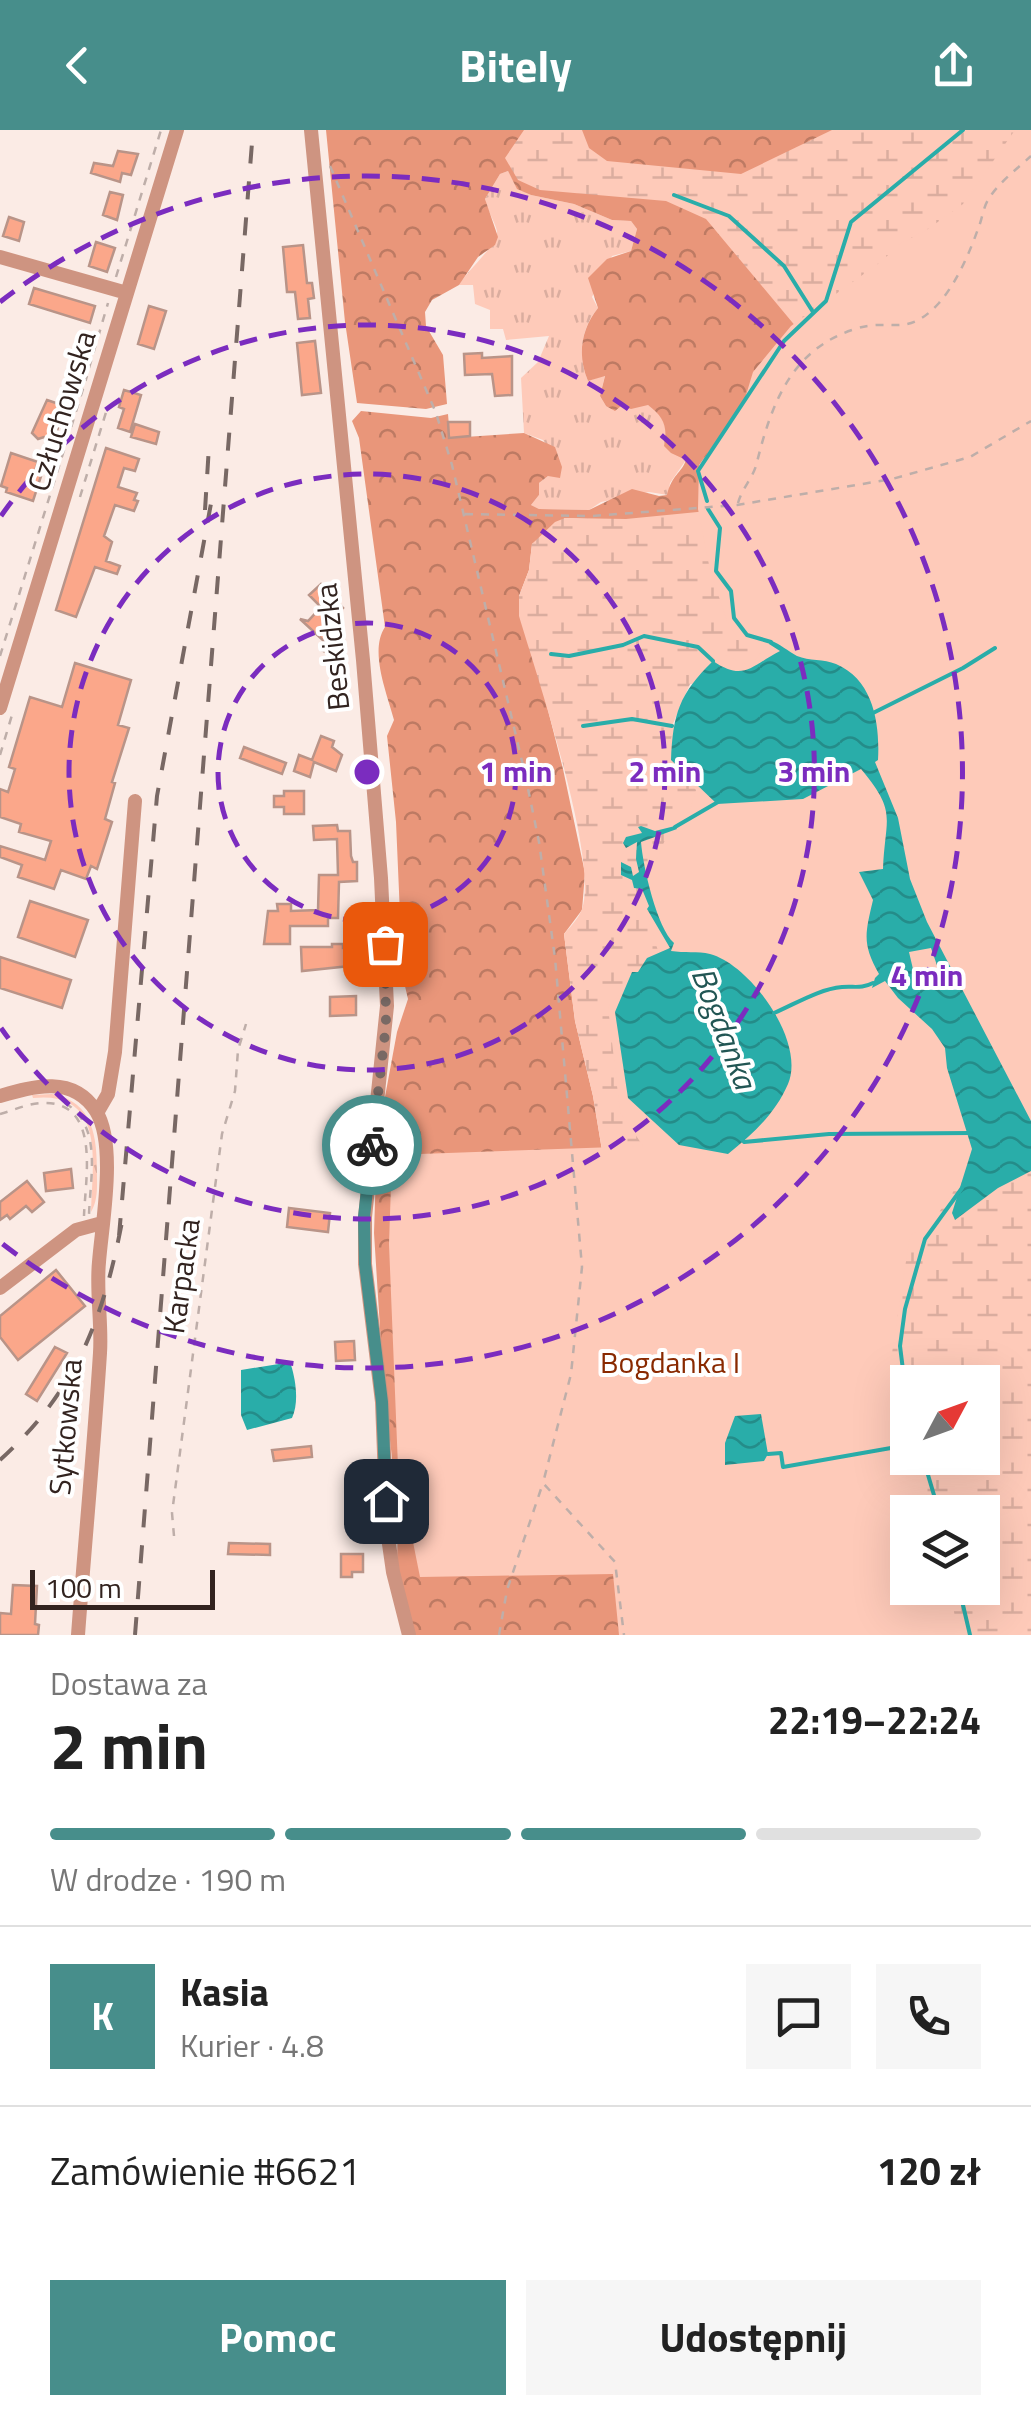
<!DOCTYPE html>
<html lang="pl">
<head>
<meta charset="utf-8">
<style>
  body { margin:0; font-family:"Titillium Web",sans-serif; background:#f6f6f6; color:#222; height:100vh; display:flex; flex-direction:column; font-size:38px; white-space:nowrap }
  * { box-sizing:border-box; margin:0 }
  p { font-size:32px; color:#767676 }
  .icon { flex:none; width:55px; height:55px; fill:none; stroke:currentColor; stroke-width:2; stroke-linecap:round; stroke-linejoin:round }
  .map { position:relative; height:1505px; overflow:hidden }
  .drawer { display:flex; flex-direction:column; background:#fff; flex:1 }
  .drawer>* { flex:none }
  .needle { width:65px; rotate:49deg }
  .buttons { position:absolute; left:890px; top:1235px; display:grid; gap:20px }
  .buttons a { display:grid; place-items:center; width:110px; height:110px; border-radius:0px; background:#fff; box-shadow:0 10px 40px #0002; font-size:50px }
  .scale { position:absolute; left:30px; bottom:25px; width:185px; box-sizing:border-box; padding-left:10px; border:5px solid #32231f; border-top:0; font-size:28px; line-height:35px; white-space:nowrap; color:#32231f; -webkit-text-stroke:8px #fff; paint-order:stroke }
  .pin { position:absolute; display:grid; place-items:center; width:85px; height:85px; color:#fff; margin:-42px; border-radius:20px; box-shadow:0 5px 15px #0006 }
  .courier { position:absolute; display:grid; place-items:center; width:100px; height:100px; margin:-50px; border:8px solid #478e8b; border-radius:50%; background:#fff; color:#222; box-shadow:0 2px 12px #0007 }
  .summary em { font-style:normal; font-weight:700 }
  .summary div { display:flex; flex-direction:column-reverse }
  .summary { display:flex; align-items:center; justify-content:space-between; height:170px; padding:0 50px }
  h1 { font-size:65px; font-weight:700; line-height:75px }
  .bar { display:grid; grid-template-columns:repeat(4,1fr); gap:15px 10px; align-content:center; height:120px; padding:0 50px }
  .bar i { height:12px; border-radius:8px; background:#e0e0e0 }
  .bar .active { background:#478e8b }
  .bar p { grid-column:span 4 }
  .line { display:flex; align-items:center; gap:25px; padding:0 50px; border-top:2px solid #e0e0e0 }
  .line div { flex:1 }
  .round { display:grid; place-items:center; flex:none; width:105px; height:105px; border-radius:0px; background:#f6f6f6 }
  .primary-button { display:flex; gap:20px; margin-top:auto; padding:20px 50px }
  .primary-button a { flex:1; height:115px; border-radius:0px; background:#478e8b; color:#fff; font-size:40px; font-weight:700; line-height:115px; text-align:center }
  .primary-button a+a { background:#f6f6f6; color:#222 }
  header { display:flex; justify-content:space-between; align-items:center; height:130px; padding:0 50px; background:#478e8b; color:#fff; font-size:45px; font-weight:700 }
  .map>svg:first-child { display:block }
  .grass { fill:url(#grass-tufts) }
  .forest { fill:url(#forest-crowns) }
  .wetland { fill:url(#wetland-marsh); fill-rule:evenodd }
  .park { fill:#fecab9 }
  .water { fill:url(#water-waves); fill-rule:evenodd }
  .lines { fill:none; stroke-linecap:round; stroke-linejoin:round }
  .stream { stroke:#29ada9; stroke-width:4 }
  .building { fill:#fba78a; stroke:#b99488; stroke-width:2.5 }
  .path { stroke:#beaea9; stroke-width:2.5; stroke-dasharray:8 8; stroke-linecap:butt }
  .minor { stroke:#ce9481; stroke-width:14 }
  .rail { stroke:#786864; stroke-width:4; stroke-dasharray:18 18; stroke-linecap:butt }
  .done { stroke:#786964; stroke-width:10; stroke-dasharray:0 18 }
  .route { stroke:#478e8b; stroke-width:12 }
  .ring { fill:none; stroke:#7b2cbf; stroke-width:5; stroke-dasharray:18 12 }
  .labels { text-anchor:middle; stroke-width:8; stroke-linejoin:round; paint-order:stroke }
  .street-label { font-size:30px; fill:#32231f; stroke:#fff }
  .park-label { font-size:30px; fill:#892900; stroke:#fff }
  .water-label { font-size:32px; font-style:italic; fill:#225654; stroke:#fff }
  .centre { fill:#7b2cbf; stroke:#fff; stroke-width:5 }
  .ring-label { font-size:30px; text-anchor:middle; font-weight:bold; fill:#7b2cbf; stroke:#fff; stroke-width:8; stroke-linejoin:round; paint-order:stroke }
</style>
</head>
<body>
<header><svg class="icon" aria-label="back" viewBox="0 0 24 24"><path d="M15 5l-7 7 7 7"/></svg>Bitely<svg class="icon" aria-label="share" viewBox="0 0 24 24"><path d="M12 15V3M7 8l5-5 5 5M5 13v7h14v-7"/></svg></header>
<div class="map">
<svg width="1031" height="1505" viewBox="0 0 1031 1505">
  <defs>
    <pattern id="grass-tufts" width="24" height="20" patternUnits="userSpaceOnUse" patternTransform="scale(2.5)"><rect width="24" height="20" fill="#fecab9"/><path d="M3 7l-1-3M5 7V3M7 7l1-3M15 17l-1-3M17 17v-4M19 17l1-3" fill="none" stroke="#daad9f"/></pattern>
    <pattern id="forest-crowns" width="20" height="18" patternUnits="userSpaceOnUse" patternTransform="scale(2.5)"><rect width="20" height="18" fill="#e9967a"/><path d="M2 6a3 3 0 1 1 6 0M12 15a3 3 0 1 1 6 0" fill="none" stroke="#bd7a63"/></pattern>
    <pattern id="wetland-marsh" width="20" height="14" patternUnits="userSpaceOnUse" patternTransform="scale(2.5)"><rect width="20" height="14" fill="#fecab9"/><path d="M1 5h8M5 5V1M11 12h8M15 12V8" fill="none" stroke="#daad9f"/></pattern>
    <pattern id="water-waves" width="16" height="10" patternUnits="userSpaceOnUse" patternTransform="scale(2.5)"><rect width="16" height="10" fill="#29ada9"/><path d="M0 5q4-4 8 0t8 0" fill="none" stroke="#248c89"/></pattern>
  </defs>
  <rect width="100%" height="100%" fill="#fbebe5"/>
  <!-- grass -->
  <path class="grass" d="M508,41L517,58L531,65L574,74L612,90L631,91L637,99L631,121L612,126L592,167L598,178C581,198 577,226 588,251L605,245L600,266L606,276C618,276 638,271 648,275C670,283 669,317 686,330L670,353L668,365L649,362L601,372L589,380L539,379L531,375L539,365V353L548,346V316L543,310L524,303L521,248L538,232L549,206L506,210L503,199H490V180L475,174L473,155H459C468,139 499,114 497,101C494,89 487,81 485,69L500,44Z
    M52,964C94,972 97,1008 97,1044C97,1058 98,1070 91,1082C92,1034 107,960 33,968L32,965Z"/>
  <!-- forest -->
  <path class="forest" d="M326,0H1031V411L565,388L532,414L529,440L519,466L563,639L585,743L582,780L564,804L575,891L593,966L613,1087L597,1399L642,1505H415L397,1436L398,1383L383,1246L374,1103L377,1010L397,902L408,869L400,835L408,822L401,808L396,692L387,606L394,590C387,563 369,521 385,497L359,308L352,291L361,281L431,288L448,284L450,308L524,303L555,317L562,337L560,348L548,346L539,353V365L531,375L539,379L589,380L632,359L659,366L667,365C672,344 681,344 686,330L671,323L664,316C668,297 664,287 648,275L631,279L621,276L615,281L606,276L600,266L605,246L588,251C577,226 581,199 598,178L588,148L607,129L631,121L637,99L631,91L612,90L574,74L531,65L517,59L508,41L500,44L485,69L498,107L495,115L478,127L459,155L432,170L425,182L426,196L443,225L447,274L426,279L357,273L345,192Z"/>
  <!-- wetland -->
  <path class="wetland" d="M524,0H582L589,18L607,31L741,44L832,0H1031L974,77L807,210L706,89L666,71L540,60L518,50L505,28Z
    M718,380L1031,411V1505H726L613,1087L593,966L575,891L564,804C570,797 579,788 582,779C599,730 536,543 519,486V466L529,440L532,414L555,392L565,388L626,389ZM750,541L672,596L690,554ZM908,1252H982V1328H908ZM908,1382H982V1458H908Z"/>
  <!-- park -->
  <path class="park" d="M1015,0H1031V989L1010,991L957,1056L929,1097L910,1105L891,1230L907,1294L908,1328H916L931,1382H908V1458H950L958,1505H619L613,1444L420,1447L398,1337L389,1114L392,1025L643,1016L620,982L608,877L658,821L641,765L665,710L690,680L696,660C684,646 672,631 671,612C670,602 703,528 710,518L751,537L761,522L741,514L727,491L710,440L698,379L699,335L743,275L753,242L791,196L882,131L898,115L928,99L963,74Z"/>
  <!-- water -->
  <path class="water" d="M770,510C780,514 788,521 797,526C809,531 824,529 836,534C874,550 880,595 878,630L875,632L898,688L910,749L927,792L1031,991V1041L998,1058L955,1090L952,1083L972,1019L947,938L945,918L932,899L898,868L885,851L872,858L875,848L879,844C862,814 865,804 873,770L859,742L883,739C885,687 898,683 861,639L803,669L717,674L671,630C673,584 679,564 713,531C744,552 751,536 780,521L769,514ZM931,818L940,844L916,852L909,822Z
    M641,696L655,701L675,696L677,699L641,712C643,737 657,798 674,813L671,821C684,823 698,821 710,824C751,835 806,912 788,954C775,984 753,1004 728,1024L679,1015L628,968L615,882L632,842H638L647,828L670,818L647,779L649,776L642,759L634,758L632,750L621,745V732L631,737L633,746L639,742L636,729L637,712L626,718L623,713L626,707L642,703L638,697Z
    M285,1233L291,1235C296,1251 299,1273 292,1288L247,1300L241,1285V1240Z
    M761,1284L768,1324L764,1331L725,1335V1313L735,1286Z"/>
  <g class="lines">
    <!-- stream -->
    <path class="stream" d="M674,65L729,86L784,136L813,182
      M707,371L698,341L784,211L826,171L851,92L963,0
      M708,379L720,398L716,441L731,461L734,488L747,505L771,512
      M551,524L569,526L623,515L644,506L698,517L713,531
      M873,583L963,538L995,518
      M583,596L632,589L672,596
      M675,697L718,672
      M774,883C795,874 819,859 842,857C855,856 861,859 873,853
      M742,1009L744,1012L829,1004L971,1003
      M908,1280L900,1216L905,1179L925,1109L962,1058
      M768,1324L781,1323L783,1337L908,1315
      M923,1328L939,1382
      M959,1458L970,1505"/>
  </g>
  <!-- building -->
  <path class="building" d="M118,21L138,24L131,45L122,43L120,52L91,43L94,33L113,36Z
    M110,62L123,65L117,90L103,85Z
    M9,87L24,92L19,111L3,106Z
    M96,112L115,118L107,142L89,136Z
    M303,115L307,153H312L314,168L308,169L310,188L298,189L295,162H287L283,117Z
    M34,158L95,176L90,193L29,174Z
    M149,176L166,181L154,219L138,214Z
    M315,211L321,263L302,265L297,213Z
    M482,223V228L512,226V265L495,266L492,244L465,245L464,224Z
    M124,260L141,265L130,302L118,298L124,279L119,277Z
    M47,270L65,276L54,310L44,307L38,309L32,303Z
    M448,292H470V306L449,308Z
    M135,294L159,302L156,314L131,307Z
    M106,318L139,329L135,341L124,338L118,357L137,363L134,370L138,371L134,381L115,375L104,406L112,412L106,431L120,436L117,444L95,437L76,487L56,480Z
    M11,323L38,332L35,341L42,343L33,371L6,362L7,358L1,356Z
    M321,454L343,478L323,497L342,505L334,526L321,520L325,512L300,489L308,491L321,477L309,465Z
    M75,533L131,550L118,595L129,598L112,652L115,653L105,689L112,692L97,739L91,736L86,749L61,740L54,759L18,747L22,735L0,727V716L45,730L51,711L19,702L21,694L0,687V659L8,662L15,639L9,637L30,567L62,577Z
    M321,606L334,611L332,617L342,625L336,641L314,632L310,647L294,641L299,625L312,630Z
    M244,617L286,633L282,644L240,628Z
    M284,661H304V684H284V677H274V666H284Z
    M337,695L338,701H350L351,726L353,732H357V751L339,752L338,788H328V796H290V814H264L268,781H278L277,774H291V781L318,780L319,745H338L337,709L314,710L313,696Z
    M30,771L88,790L75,827L18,807Z
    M332,814H343V818H362L359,835L302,841L301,817H332Z
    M0,827L71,850L62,878L0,858Z
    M356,866V885L330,886V867Z
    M331,995L349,997L347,1020L329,1019Z
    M71,1039L73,1058L46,1061L44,1043Z
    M27,1051L44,1072L32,1082L26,1076L10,1089L7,1085L0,1090V1072Z
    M289,1078L330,1083L328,1102L287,1097Z
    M56,1140L85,1176L18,1230L0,1207V1186Z
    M354,1211L355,1230L336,1231L335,1212Z
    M55,1217L67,1223L37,1271L26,1264Z
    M311,1316L312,1327L274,1331L272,1320Z
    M229,1413L270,1414V1425L228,1424Z
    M341,1424H363V1442H352V1447H341Z
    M13,1455L37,1456L35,1494L39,1495L38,1505H0V1483L11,1484Z"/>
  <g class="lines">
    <!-- path -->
    <path class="path" d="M330,36L436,283L452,335L525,644L539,712L555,828L582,1137L571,1244L543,1353L615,1432L624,1505
      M116,147L161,0
      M89,238L108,173
      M80,367L107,279
      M738,373C742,358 754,347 757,332C772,272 792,219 855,199C892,187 906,209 939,173C957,152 969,124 978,99C982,90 983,78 988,70C998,53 1017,39 1031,26
      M465,384L592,386L737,375L892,349L970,327L1031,291
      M0,526L87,246
      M0,625L12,585
      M65,973C103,996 90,1047 89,1085
      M0,984C15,980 31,972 46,973C101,974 85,1050 84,1086
      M174,1406L172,1383L222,1004L235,961L238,920L246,894
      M499,1505L507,1460L543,1353"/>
    <!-- minor -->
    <path class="minor" d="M311,0L363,530L381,748L387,876L365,1087V1134L382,1272L387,1400L393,1442L409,1505
      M0,127L127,163
      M0,578L177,0
      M0,966C34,956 73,945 96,981C117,1015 102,1093 99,1132C96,1162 102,1193 100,1223C94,1317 85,1411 78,1505
      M97,983L108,964L115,922L135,671
      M0,1158L76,1100L102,1093"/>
    <!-- rail -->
    <path class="rail" d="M205,380L209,316
      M119,1106L157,666L212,368
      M0,1330C76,1261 103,1190 122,1092
      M135,1505L253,0"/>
  </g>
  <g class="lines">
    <!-- done -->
    <path class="done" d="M372,1015L386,895L385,814"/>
    <!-- route -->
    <path class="route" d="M372,1015L364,1087L365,1134L382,1272L386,1371"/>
  </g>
  <!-- distance rings -->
  <g class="ring">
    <circle cx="367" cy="642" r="149"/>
    <circle cx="367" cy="642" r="298"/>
    <path d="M1 386A447 447 0 1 1 1 898"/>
    <path d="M0 172A596 596 0 1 1 0 1112"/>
  </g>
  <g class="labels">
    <!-- street labels -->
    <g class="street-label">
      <text transform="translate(62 281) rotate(-73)" y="10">Człuchowska</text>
      <text transform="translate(333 517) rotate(-96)" y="10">Beskidzka</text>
      <text transform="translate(182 1146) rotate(-82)" y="10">Karpacka</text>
      <text transform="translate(66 1297) rotate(-85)" y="10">Sytkowska</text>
    </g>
    <!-- park labels -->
    <g class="park-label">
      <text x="670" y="1243">Bogdanka I</text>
    </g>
    <!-- water labels -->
    <g class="water-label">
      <text transform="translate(724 898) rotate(69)" y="11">Bogdanka</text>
    </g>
  </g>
  <circle cx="367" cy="642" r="15" class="centre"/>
  <g class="ring-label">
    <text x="516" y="652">1 min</text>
    <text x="665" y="652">2 min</text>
    <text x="814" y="652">3 min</text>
    <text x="927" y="856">4 min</text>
  </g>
</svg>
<div class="buttons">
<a><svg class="needle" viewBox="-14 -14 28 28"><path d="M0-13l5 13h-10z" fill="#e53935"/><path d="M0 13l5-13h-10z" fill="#767676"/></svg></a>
<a><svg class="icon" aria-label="layers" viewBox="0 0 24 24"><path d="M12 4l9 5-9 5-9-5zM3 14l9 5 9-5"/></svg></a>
</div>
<div class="scale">100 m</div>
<div class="pin" style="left:385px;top:814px;background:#ea580c"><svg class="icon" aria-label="bag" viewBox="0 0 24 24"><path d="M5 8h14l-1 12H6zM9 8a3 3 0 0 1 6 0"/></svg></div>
<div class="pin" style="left:386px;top:1371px;background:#1f2937"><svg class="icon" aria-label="home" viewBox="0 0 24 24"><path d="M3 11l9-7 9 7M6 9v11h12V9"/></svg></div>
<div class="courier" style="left:372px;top:1015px"><svg class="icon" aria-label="bike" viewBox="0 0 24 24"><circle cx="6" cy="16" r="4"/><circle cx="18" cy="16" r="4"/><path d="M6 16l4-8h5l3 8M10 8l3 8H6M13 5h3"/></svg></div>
</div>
<section class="drawer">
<div class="summary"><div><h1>2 min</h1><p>Dostawa za</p></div><em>22:19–22:24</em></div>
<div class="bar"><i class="active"></i><i class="active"></i><i class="active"></i><i></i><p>W drodze · 190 m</p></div>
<div class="line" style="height:180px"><b class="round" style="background:#478e8b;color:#fff">K</b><div><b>Kasia</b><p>Kurier · 4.8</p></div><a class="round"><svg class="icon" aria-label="chat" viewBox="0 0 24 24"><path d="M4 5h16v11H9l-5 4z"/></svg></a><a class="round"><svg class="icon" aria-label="phone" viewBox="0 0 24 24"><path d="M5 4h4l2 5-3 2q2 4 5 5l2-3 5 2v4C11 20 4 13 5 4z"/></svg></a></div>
<div class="line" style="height:130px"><div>Zamówienie #6621</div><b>120 zł</b></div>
<div class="primary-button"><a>Pomoc</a><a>Udostępnij</a></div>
</section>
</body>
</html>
